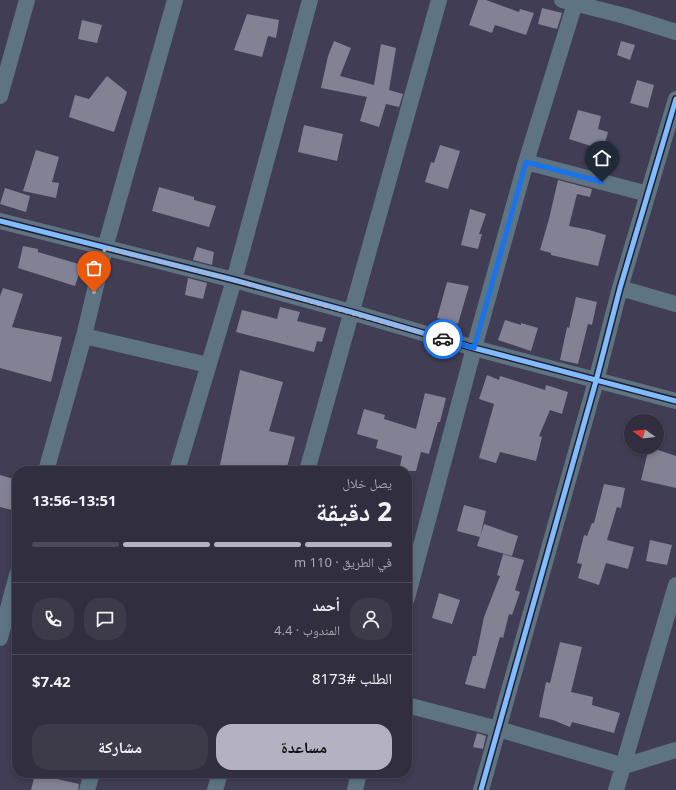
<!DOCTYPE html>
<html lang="ar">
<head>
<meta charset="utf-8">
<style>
  body { margin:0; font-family:"Noto Sans","Noto Naskh Arabic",sans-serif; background:#3d3a4a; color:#f1f3f6; direction:rtl; height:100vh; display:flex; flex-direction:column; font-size:15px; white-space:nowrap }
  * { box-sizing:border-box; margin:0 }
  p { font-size:13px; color:#a8a8b0 }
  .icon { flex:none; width:22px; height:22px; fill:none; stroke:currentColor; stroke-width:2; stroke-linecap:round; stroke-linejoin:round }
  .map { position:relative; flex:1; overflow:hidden; direction:ltr }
  .drawer { position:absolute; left:12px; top:466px; width:400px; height:312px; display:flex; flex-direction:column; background:#312e3f; border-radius:16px; box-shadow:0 2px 6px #0003,0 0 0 1px #4c4a59; direction:rtl }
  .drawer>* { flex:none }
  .needle { width:26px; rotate:285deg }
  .buttons { position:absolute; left:624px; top:414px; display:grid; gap:8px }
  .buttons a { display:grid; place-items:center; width:40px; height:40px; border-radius:50%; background:#312e3f; box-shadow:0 2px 6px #0003,0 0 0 1px #4c4a59; font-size:20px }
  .pin { position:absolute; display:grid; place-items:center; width:34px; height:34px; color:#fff; margin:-41px -17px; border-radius:50% 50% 50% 0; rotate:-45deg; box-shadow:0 0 4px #0007 }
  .pin .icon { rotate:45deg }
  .courier { position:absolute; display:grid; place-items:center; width:40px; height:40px; margin:-20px; border:3px solid #1a73e8; border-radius:50%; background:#fff; color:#222; box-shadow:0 1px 5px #0007 }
  .summary em { font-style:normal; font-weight:700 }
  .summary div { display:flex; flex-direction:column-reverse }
  .summary { display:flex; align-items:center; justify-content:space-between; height:68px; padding:0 20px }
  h1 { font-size:26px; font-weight:700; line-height:30px }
  .bar { display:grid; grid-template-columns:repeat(4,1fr); gap:6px 4px; align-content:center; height:48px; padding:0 20px }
  .bar i { height:5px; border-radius:3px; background:#4c4a59 }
  .bar .active { background:#b3b1c2 }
  .bar p { grid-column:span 4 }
  .line { display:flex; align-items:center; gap:10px; padding:0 20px; border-top:1px solid #4c4a59 }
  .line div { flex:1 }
  .round { display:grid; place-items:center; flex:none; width:42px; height:42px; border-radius:16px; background:#3d3a4a }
  .primary-button { display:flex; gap:8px; margin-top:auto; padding:8px 20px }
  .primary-button a { flex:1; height:46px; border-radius:16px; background:#b3b1c2; color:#111; font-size:16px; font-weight:700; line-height:46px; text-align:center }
  .primary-button a+a { background:#3d3a4a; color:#f1f3f6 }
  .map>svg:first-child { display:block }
  .building { fill:#838194 }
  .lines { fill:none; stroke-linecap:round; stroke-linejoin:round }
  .street { stroke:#5e7482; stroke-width:16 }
  .cycleway-casing { stroke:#221f32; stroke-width:8 }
  .cycleway { stroke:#80bcff; stroke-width:5 }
  .done { stroke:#b3b1c2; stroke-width:4; stroke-dasharray:0 7.2 }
  .route { stroke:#1a73e8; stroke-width:5 }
</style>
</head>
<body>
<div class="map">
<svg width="676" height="790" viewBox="0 0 676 790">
  <rect width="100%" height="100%" fill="#413d54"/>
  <!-- building -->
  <path class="building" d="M478,0H486L519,12L520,9L534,13L526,35L495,25L492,33L469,25Z
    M542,8L562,13L557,29L538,24Z
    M247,14L279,20L276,38L268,36L262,57L234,50Z
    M82,20L102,25L97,43L78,39Z
    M334,41L351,48L340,76L374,85L381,44L396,48L389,90L403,94L399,107L386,104L379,127L360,121L367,97L321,88L328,56Z
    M621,41L635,45L630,60L617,55Z
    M107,76L127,92L114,132L69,117L75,95L89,99Z
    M637,80L654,85L648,108L630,103Z
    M578,110L601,116L598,129L608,132L603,150L569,139Z
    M304,125L343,134L337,161L298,152Z
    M440,145L460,151L448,189L425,182L431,162L434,163Z
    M36,150L59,157L52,182L59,183L56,198L23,191Z
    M558,180L592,189L590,197L577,194L569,226L589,230L606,235L598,266L551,255V253L540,250L549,219Z
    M159,187L194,197V200L216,206L209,227L152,211Z
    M5,188L30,196L26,212L0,204Z
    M470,209L486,214L479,234H482L478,249L461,245Z
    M23,246L38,249V252L82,265L75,286L18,268Z
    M197,247L214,252L212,265L193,260Z
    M188,278L207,283L203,299L185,295Z
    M447,282L469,286L458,324L437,318Z
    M3,288L23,294L12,327L62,337L51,382L0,368V296Z
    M576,297L597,302L592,325L588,324L578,364L560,360L567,327L569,328Z
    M280,307L300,312L297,321L326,328L322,342L317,341L314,352L236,332L242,310L277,319Z
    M505,320L521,325V323L538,328L531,351L498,340Z
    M240,370L283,382L269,431L295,437L286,471H253L220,465Z
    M487,375L499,380L500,376L545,390L546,385L568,392L562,414L550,410L539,436L542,437L536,461L500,452L496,463L479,458L494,404L479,399Z
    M425,393L446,398L440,422H438L429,454L421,452L416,471H399L402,456L376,448L378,440L357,434L364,409L385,415L384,419L416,429Z
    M649,447L676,456V488L641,480Z
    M0,475L17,480V494L12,510L0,507Z
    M604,484L625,488L621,508L617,507L607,540L634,547L628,569L606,563L599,585L578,578L582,564L577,563L584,535L587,536L592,523H594Z
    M464,505L486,511L480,537L457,531Z
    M484,524L518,536L512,556L477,546Z
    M650,540L672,545L667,565L646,561Z
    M503,554L524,560L515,590L520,592L512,615L509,614L503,638L500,637L485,689L465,684L473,656H476L484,617L500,576L497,575Z
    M439,593L460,600L452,624L432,618Z
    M560,642L582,647L571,692L593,697L592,705L620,713L614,733L572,722L570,727L553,720L539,717L546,682L550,683Z
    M477,733L486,736L483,749L473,747Z
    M35,774L79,784L78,790H31Z"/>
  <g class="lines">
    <!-- street -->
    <path class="street" d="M562,0L625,16L676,32
      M0,96L27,0
      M526,162L648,194
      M0,221L234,280L351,312L474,348L676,401
      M620,288L676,304
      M84,336L208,365
      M46,471L84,336L105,248L175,0
      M177,471L234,280L310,0
      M307,471L439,0
      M407,598L474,348L526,162L576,0
      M0,638L17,575
      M407,705L498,729L624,766L676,750
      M87,790L92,773
      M215,790L220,773
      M355,790L359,773
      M481,790L596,381L620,288L676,99
      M616,790L676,585"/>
    <!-- cycleway casing -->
    <g class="cycleway-casing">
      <path id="cycleway" d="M0,221L234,280L351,312L474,348L676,401
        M481,790L596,381L620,288L676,99"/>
    </g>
    <!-- cycleway -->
    <use href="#cycleway" class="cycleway"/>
  </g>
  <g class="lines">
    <!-- done -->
    <path class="done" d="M94,292L105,248L234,280L443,339"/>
    <!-- route -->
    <path class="route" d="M443,339L474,348L526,162L602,182"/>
  </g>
</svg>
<div class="buttons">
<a><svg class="needle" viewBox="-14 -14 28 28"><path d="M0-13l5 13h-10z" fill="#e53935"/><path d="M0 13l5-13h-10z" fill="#a8a8b0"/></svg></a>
</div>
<div class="pin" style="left:94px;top:292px;background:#ea580c"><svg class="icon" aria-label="bag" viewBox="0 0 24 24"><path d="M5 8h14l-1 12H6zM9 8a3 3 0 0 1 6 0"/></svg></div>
<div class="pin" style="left:602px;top:182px;background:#1f2937"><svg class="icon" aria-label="home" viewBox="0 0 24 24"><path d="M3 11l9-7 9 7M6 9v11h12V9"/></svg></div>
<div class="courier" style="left:443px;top:339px"><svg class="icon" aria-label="car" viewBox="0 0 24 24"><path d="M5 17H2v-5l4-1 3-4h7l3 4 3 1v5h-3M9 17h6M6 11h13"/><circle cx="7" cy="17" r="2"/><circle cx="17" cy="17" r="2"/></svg></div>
<section class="drawer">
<div class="summary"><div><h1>2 دقيقة</h1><p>يصل خلال</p></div><em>13:51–13:56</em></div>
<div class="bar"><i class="active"></i><i class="active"></i><i class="active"></i><i></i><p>في الطريق · 110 m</p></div>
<div class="line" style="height:72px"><a class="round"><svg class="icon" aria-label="person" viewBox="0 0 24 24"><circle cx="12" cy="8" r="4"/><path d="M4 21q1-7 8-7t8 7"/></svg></a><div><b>أحمد</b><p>المندوب · 4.4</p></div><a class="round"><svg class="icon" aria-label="chat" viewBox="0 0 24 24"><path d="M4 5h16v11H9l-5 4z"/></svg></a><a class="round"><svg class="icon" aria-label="phone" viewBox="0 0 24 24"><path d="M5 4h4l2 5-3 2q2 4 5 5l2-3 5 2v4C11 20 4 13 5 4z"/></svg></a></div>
<div class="line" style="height:52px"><div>الطلب #8173</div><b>$7.42</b></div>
<div class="primary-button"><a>مساعدة</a><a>مشاركة</a></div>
</section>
</div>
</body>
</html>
